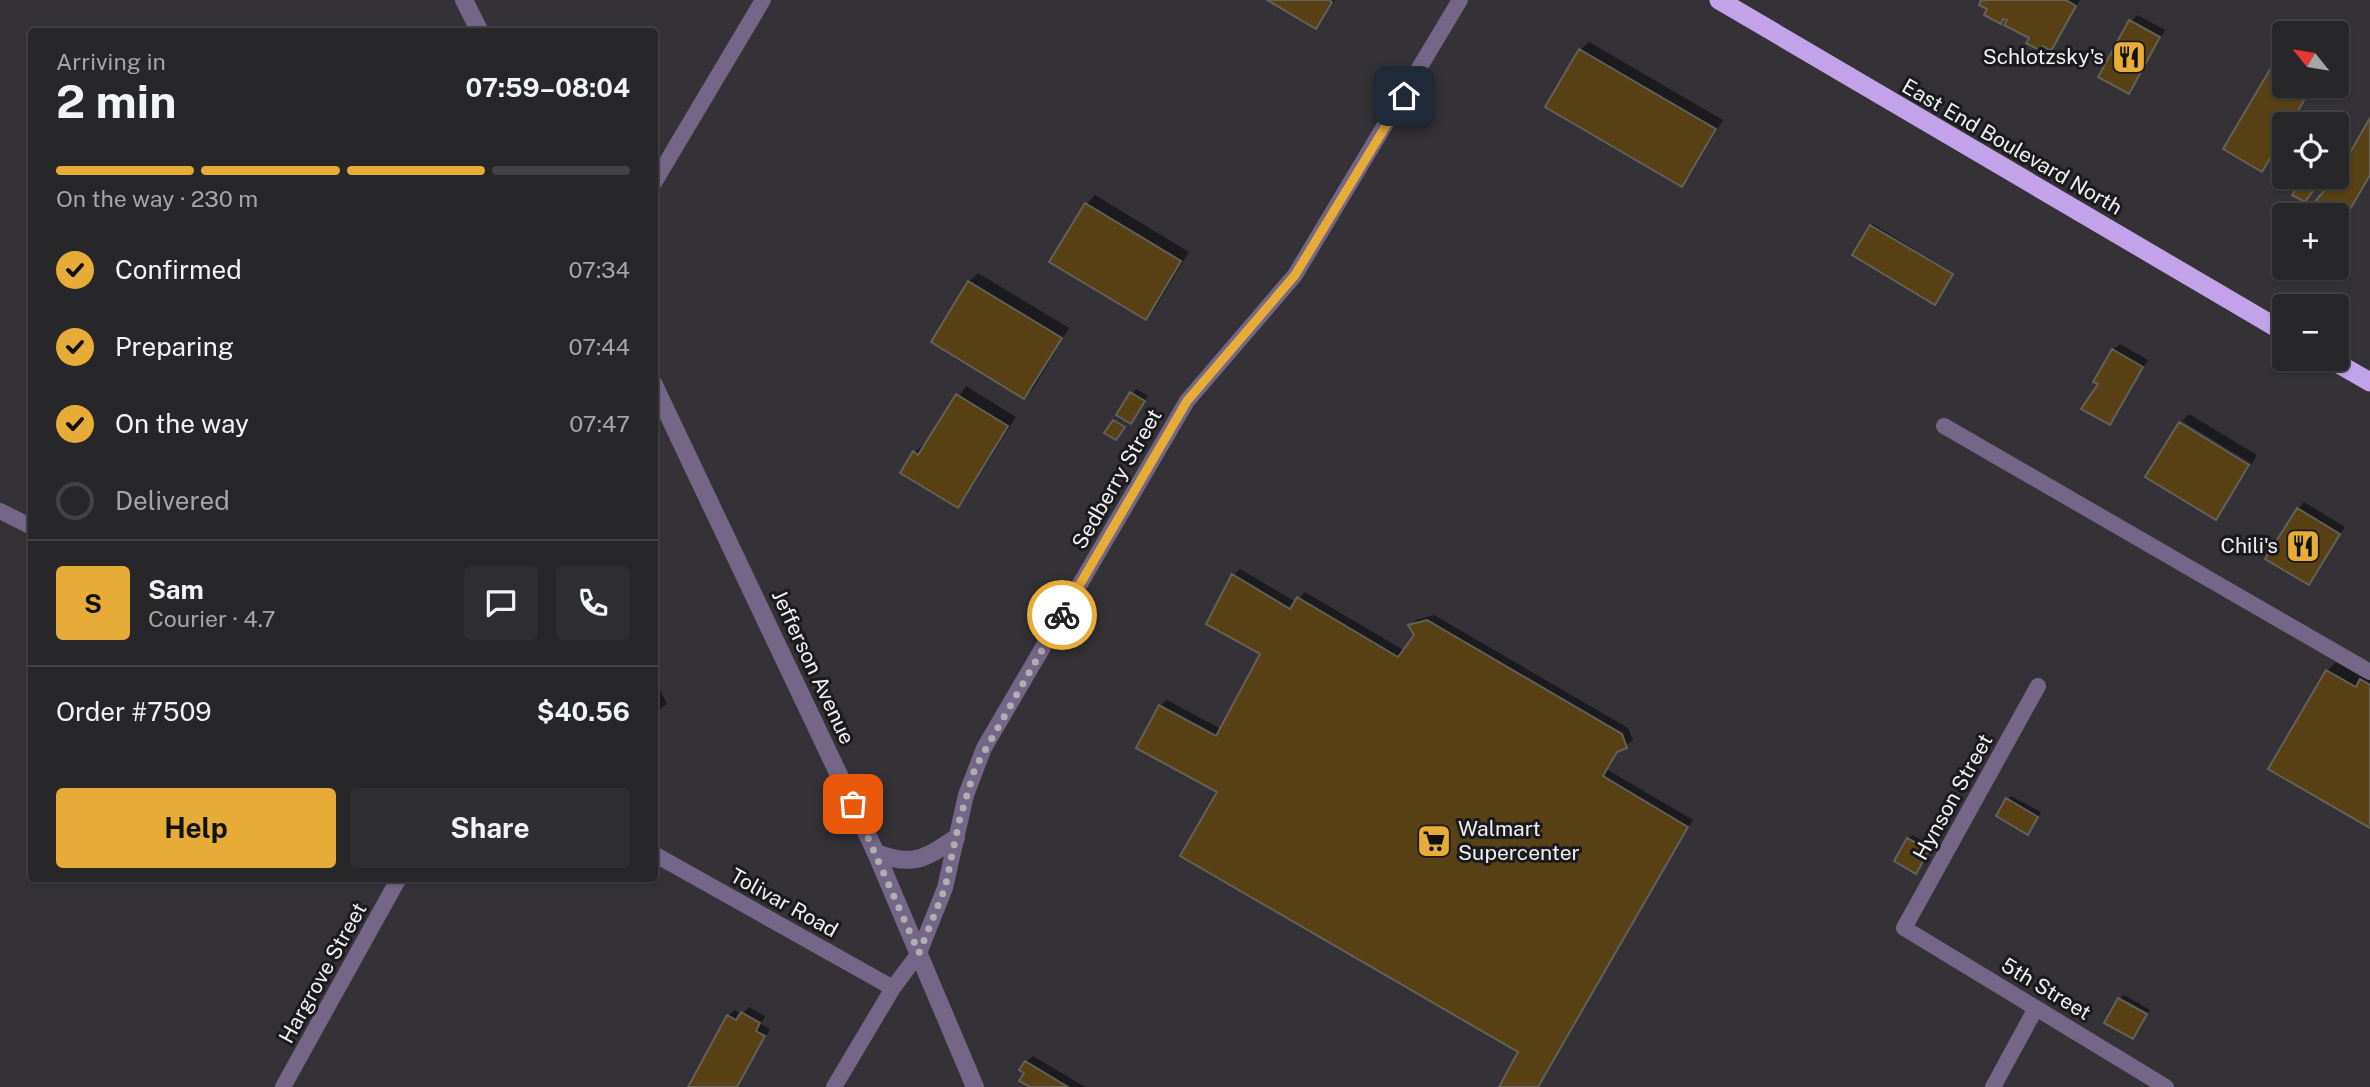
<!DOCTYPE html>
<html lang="en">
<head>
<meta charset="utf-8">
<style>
  body { margin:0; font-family:"Public Sans",sans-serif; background:#2f2e31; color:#f1f3f6; height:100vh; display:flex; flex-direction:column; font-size:26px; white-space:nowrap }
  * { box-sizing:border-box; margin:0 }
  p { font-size:23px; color:#a4a5a8 }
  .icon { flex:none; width:38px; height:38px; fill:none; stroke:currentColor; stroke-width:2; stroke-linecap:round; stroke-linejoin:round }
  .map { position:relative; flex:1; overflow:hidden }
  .drawer { position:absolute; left:28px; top:28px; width:630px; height:854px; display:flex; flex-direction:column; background:#272629; border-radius:7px; box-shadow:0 2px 5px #0004,0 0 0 2px #434346 }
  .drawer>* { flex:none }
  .needle { width:46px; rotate:300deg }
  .fabs { position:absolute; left:2272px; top:21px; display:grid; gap:14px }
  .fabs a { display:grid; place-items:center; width:77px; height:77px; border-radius:7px; background:#272629; box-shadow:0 2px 5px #0004,0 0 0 2px #434346; font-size:35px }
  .pin { position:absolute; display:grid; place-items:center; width:60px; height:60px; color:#fff; margin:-30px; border-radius:14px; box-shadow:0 4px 10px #0006 }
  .courier { position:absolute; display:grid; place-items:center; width:70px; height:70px; margin:-35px; border:5px solid #e7ac37; border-radius:50%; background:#fff; color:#222; box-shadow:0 2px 9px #0007 }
  .overview em { font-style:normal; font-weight:700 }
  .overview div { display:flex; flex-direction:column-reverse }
  .overview { display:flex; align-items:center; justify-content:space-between; height:119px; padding:0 28px }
  h1 { font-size:46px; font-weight:700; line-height:52px }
  .bar { display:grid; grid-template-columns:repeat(4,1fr); gap:10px 7px; align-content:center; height:84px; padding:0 28px }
  .bar i { height:9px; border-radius:5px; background:#434346 }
  .bar .on { background:#e7ac37 }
  .bar p { grid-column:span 4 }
  .line { display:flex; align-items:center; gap:18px; padding:0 28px; border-top:2px solid #434346 }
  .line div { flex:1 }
  .round { display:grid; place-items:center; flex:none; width:74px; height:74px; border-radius:7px; background:#2f2e31 }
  ol { padding:0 28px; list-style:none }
  li { display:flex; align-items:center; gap:21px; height:77px }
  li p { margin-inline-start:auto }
  li .icon { padding:7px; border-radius:50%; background:#e7ac37; color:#111; stroke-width:4 }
  li:last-child { color:#a4a5a8 }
  li i { width:38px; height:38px; border:4px solid #434346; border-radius:50% }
  .cta { display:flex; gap:14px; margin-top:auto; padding:14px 28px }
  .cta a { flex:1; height:80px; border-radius:7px; background:#e7ac37; color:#111; font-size:28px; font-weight:700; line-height:80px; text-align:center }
  .cta a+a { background:#2f2e31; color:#f1f3f6 }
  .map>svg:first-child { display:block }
  .shadow { fill:#0007 }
  .building { fill:#584114; stroke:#64615b; stroke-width:2 }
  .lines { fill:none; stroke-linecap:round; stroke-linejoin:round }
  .minor { stroke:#746686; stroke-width:16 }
  .tertiary { stroke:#746686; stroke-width:18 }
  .trunk { stroke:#c2a2e8; stroke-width:19 }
  .done { stroke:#afaeb1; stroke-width:7; stroke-dasharray:0 12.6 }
  .route { stroke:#e7ac37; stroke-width:9 }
  .labels { text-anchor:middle; stroke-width:6; stroke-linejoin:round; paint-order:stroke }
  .poi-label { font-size:21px; fill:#f1f0f3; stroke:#1b1a1c; text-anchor:end }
  .street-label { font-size:21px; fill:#f1f0f3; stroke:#1b1a1c }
</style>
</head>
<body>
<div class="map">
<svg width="2370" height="1087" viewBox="0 0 2370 1087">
  <rect width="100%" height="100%" fill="#343237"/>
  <!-- shadow -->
  <path class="shadow" d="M1270,0H1335L1316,27Z
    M1983,0H2080L2051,49L1989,8Z
    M2137,15L2165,30L2129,92L2131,22Z
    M1589,42L1723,120L1690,176L1681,185L1580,50Z
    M2279,61L2284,64V86H2314L2291,124H2284V137L2262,170L2273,67Z
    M2370,120V177L2337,227L2336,215H2328V190Z
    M1095,195L1189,252L1154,310L1145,318L1087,204Z
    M1873,224L1953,273L1936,301L1871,226Z
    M978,273L1069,328L1033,389L1024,397L933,342L969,282Z
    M2120,344L2148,360L2109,423L2100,384L2113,350Z
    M966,386L1016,417L966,497L958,506L915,452L924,444L926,445Z
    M1136,389L1148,396L1131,422L1119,415Z
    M2189,414L2257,455L2252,464L2182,421Z
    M2180,425L2250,467L2215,518Z
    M2304,502L2345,527L2308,583L2298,509Z
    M1240,569L1296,602L1305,592L1405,651L1416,635L1410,626L1416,620L1434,615L1628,728L1633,740L1619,750L1608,770L1693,820L1539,1087H1501L1521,1051L1219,792L1160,706L1167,700L1221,729L1262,654L1234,575Z
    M2336,662L2364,678L2370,672V826L2327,671Z
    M654,679L667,704L654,713Z
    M2011,796L2041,812L2031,829L2007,800Z
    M1912,835L1932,846L1916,871L1908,839Z
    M2124,995L2150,1010L2133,1037L2120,999Z
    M749,1007L765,1016L761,1024L770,1029L738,1087H690L728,1016L735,1010L742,1014Z
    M1033,1056L1085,1087H1029L1022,1081L1027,1073L1026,1062Z"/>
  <!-- building -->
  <path class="building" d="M1267,0H1329L1332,2L1316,29Z
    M1981,0H2066L2076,6L2051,51L2043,46L2041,51L2026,43L2029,38L2004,25L2007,20L2003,19L2001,24L1984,15L1987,9L1979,5Z
    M2129,20L2160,37L2129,94L2098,77Z
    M1579,49L1716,129L1682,187L1545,107Z
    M2272,66L2284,73V86H2305L2311,89L2290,124H2284V135L2262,172L2223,149Z
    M2370,118V175L2338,230L2336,215H2326L2328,213L2313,204L2336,177Z
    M2303,177H2323L2305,202L2292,195Z
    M1085,203L1181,261L1146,320L1049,262Z
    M1870,225L1953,274L1935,305L1852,255Z
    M968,281L1062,338L1024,399L931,342Z
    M2112,349L2143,367L2110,425L2081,409L2098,384L2093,382Z
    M1130,392L1145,401L1131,424L1116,415Z
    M956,394L1008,426L958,508L900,473L913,451L918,455Z
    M1113,420L1125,427L1116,440L1104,433Z
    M2179,422L2249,465L2216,520L2145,477Z
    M2297,508L2340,534L2309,585L2265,559Z
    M1232,574L1290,609L1297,597L1398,657L1414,635L1408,625L1427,620L1622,734L1627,748L1617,752L1603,776L1688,827L1538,1087H1499L1518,1052L1180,856L1217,792L1136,748L1159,705L1216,736L1260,654L1206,624Z
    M2326,670L2356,687L2360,679L2370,685V828L2268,769Z
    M2006,798L2038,817L2028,835L1996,816Z
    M1907,838L1929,850L1916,874L1894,861Z
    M2118,998L2147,1014L2133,1039L2104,1023Z
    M741,1012L760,1023L756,1031L765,1036L737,1087H688L727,1015L736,1020Z
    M1025,1061L1068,1087H1030L1019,1081L1024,1073L1019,1070Z"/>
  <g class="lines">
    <!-- minor -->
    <path class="minor" d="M654,183L763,0
      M1944,426L2370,672
      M0,511L32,527
      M2038,686L1904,928L2166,1087
      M654,854L893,988
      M283,1087L399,878
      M834,1087L893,988L919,953L945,888L966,795L984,748L1187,401L1295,275L1460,0
      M1993,1087L2036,1008"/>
    <!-- tertiary -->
    <path class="tertiary" d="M464,0L480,32
      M654,385L876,853L975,1087
      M876,853C913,867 924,859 956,838"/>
    <!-- trunk -->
    <path class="trunk" d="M1719,0L2284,332
      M2330,359L2370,382"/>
  </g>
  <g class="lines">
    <!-- done -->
    <path class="done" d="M853,804L919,953L945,888L959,822L975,768L1062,615"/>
    <!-- route -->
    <path class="route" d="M1062,615L1187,401L1295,275L1404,96"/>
  </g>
  <!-- icons -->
  <defs>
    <g id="restaurant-square" transform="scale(1.75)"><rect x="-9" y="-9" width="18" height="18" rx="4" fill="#e7ac37" stroke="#1b1a1c"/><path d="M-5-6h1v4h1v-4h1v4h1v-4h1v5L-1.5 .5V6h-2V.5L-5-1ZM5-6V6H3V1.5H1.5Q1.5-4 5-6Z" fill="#111"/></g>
    <g id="supermarket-square" transform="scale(1.75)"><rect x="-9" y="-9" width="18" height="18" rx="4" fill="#e7ac37" stroke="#1b1a1c"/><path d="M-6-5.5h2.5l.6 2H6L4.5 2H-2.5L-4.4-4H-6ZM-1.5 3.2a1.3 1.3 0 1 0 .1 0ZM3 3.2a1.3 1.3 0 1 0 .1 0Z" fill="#111"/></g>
  </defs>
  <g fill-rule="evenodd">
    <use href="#restaurant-square" x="2129" y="57"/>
    <use href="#restaurant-square" x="2303" y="546"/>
    <use href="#supermarket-square" x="1434" y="841"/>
  </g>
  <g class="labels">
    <!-- poi labels -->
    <g class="poi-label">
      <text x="2104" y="64">Schlotzsky's</text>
      <text x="2278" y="553">Chili's</text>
      <text x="1458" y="836" text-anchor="start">Walmart<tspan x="1458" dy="24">Supercenter</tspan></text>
    </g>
    <!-- street labels -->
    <g class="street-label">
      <text transform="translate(2012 147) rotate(30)" y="7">East End Boulevard North</text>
      <text transform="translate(1117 479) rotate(-60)" y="7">Sedberry Street</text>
      <text transform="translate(813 667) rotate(65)" y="7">Jefferson Avenue</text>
      <text transform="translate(1953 797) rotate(-61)" y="7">Hynson Street</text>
      <text transform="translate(784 903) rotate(29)" y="7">Tolivar Road</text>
      <text transform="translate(323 973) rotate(-61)" y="7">Hargrove Street</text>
      <text transform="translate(2046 989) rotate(31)" y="7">5th Street</text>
    </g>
  </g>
</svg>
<div class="fabs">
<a><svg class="needle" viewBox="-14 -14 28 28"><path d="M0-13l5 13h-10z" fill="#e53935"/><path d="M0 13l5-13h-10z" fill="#a4a5a8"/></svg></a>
<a><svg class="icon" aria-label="locate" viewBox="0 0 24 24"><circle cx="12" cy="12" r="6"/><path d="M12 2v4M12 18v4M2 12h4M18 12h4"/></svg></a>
<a>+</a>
<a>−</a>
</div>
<div class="pin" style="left:853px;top:804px;background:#ea580c"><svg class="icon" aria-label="bag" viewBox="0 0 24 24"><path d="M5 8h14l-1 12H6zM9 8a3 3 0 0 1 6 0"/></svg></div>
<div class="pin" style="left:1404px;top:96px;background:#1f2937"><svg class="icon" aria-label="home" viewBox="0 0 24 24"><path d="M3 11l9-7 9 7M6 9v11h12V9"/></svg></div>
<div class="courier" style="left:1062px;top:615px"><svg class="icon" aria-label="bike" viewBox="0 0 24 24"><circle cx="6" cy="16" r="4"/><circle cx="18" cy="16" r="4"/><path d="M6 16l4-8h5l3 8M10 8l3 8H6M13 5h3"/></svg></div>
<section class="drawer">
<div class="overview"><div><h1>2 min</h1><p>Arriving in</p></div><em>07:59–08:04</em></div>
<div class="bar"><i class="on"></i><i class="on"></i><i class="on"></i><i></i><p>On the way · 230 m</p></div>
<ol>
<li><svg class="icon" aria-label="check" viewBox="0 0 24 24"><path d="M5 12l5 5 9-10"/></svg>Confirmed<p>07:34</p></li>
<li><svg class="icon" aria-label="check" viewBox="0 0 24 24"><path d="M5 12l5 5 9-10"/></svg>Preparing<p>07:44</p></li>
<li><svg class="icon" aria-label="check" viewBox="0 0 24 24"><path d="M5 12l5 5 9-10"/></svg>On the way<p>07:47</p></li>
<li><i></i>Delivered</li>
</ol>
<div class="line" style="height:126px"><b class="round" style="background:#e7ac37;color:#111">S</b><div><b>Sam</b><p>Courier · 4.7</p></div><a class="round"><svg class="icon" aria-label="chat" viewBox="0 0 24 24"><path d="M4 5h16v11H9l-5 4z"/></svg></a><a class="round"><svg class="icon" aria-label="phone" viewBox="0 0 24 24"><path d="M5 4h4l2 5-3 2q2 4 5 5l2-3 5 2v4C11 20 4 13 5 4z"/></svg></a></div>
<div class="line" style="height:91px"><div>Order #7509</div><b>$40.56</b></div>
<div class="cta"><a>Help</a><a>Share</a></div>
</section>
</div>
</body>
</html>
